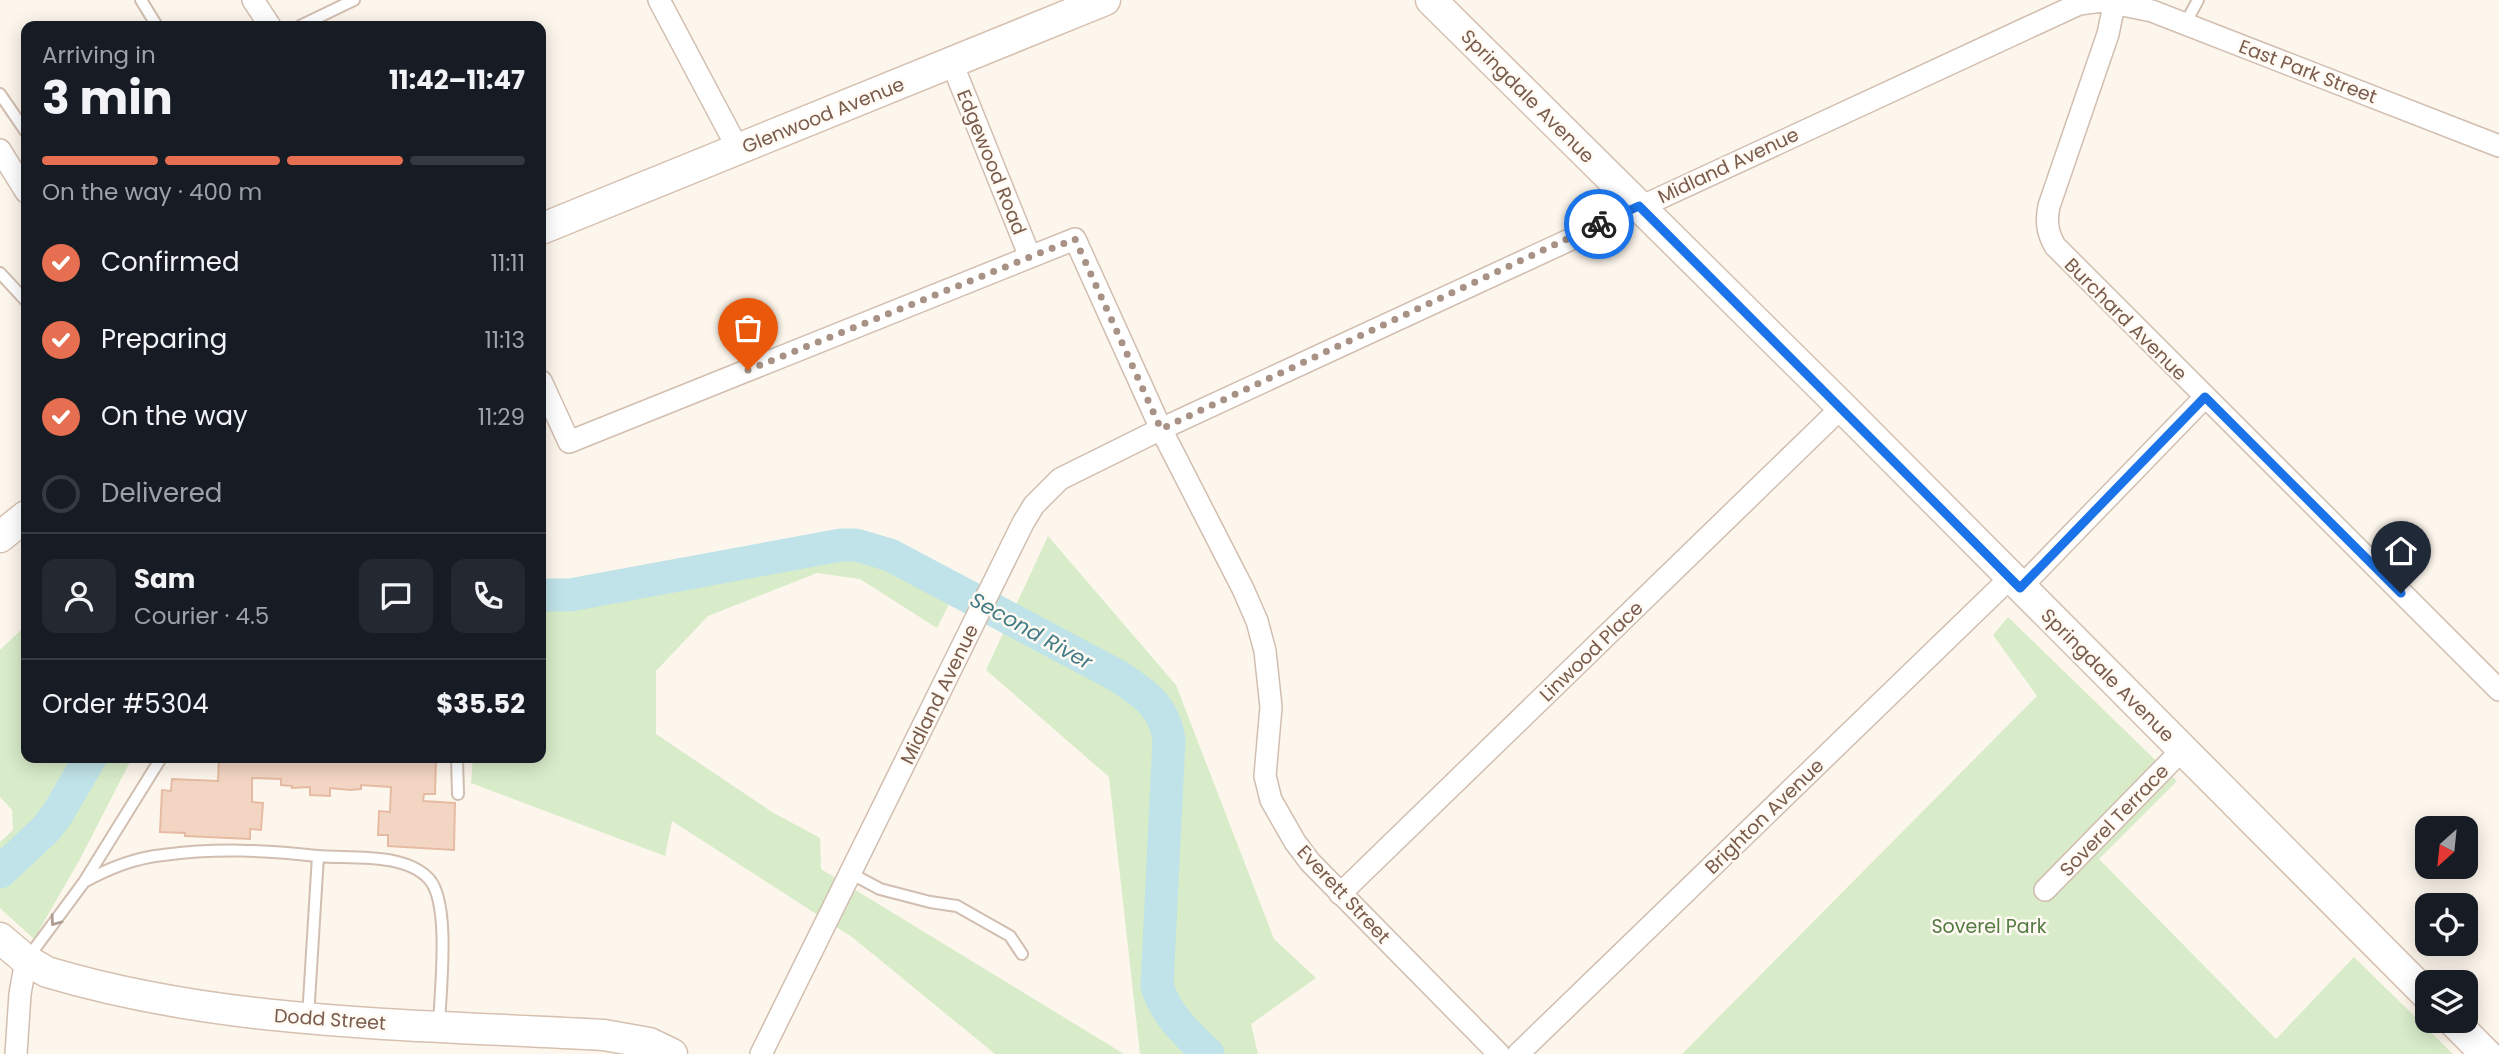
<!DOCTYPE html>
<html lang="en">
<head>
<meta charset="utf-8">
<style>
  body { margin:0; font-family:Poppins,sans-serif; background:#242831; color:#f1f3f6; height:100vh; display:flex; flex-direction:column; font-size:26px; white-space:nowrap }
  * { box-sizing:border-box; margin:0 }
  p { font-size:23px; color:#9ea1a6 }
  .icon { flex:none; width:38px; height:38px; fill:none; stroke:currentColor; stroke-width:2; stroke-linecap:round; stroke-linejoin:round }
  .map { position:relative; flex:1; overflow:hidden }
  .details { position:absolute; left:21px; top:21px; width:525px; height:742px; display:flex; flex-direction:column; background:#171b24; border-radius:14px; box-shadow:0 4px 18px #0003 }
  .details>* { flex:none }
  .needle { width:46px; rotate:207deg }
  .fabs { position:absolute; left:2415px; top:816px; display:grid; gap:14px }
  .fabs a { display:grid; place-items:center; width:63px; height:63px; border-radius:14px; background:#171b24; box-shadow:0 4px 18px #0003; font-size:35px }
  .pin { position:absolute; display:grid; place-items:center; width:60px; height:60px; color:#fff; margin:-72px -30px; border-radius:50% 50% 50% 0; rotate:-45deg; box-shadow:0 0 7px #0007 }
  .pin .icon { rotate:45deg }
  .courier { position:absolute; display:grid; place-items:center; width:70px; height:70px; margin:-35px; border:5px solid #1a73e8; border-radius:50%; background:#fff; color:#222; box-shadow:0 2px 9px #0007 }
  .headline em { font-style:normal; font-weight:700 }
  .headline div { display:flex; flex-direction:column-reverse }
  .headline { display:flex; align-items:center; justify-content:space-between; height:119px; padding:0 21px }
  h1 { font-size:46px; font-weight:700; line-height:52px }
  .bar { display:grid; grid-template-columns:repeat(4,1fr); gap:10px 7px; align-content:center; height:84px; padding:0 21px }
  .bar i { height:9px; border-radius:5px; background:#363941 }
  .bar .selected { background:#e76f51 }
  .bar p { grid-column:span 4 }
  .line { display:flex; align-items:center; gap:18px; padding:0 21px; border-top:2px solid #363941 }
  .line div { flex:1 }
  .round { display:grid; place-items:center; flex:none; width:74px; height:74px; border-radius:14px; background:#242831 }
  ol { padding:0 21px; list-style:none }
  li { display:flex; align-items:center; gap:21px; height:77px }
  li p { margin-inline-start:auto }
  li .icon { padding:7px; border-radius:50%; background:#e76f51; color:#fff; stroke-width:4 }
  li:last-child { color:#9ea1a6 }
  li i { width:38px; height:38px; border:4px solid #363941; border-radius:50% }
  .map>svg:first-child { display:block }
  .green { fill:#d8ecc9 }
  .lines { fill:none; stroke-linecap:round; stroke-linejoin:round }
  .river { stroke:#bfe3e8; stroke-width:33 }
  .building { fill:#f3d5c3; stroke:#e6bba3; stroke-width:2 }
  .lane-casing { stroke:#d1beb0; stroke-width:14 }
  .street-casing { stroke:#d1beb0; stroke-width:24 }
  .secondary-casing { stroke:#d6c0b0; stroke-width:33 }
  .lane { stroke:#fff; stroke-width:10 }
  .street { stroke:#fff; stroke-width:21 }
  .secondary { stroke:#fff; stroke-width:30 }
  .oneway { stroke:#af9d94 }
  .done { stroke:#a89285; stroke-width:7; stroke-dasharray:0 12.6 }
  .route { stroke:#1a73e8; stroke-width:9 }
  .labels { text-anchor:middle; stroke-width:5; stroke-linejoin:round; paint-order:stroke }
  .street-label { font-size:19px; fill:#7a5c4d; stroke:#fffaf3 }
  .park-label { font-size:19px; fill:#537a41; stroke:#fffaf3 }
  .water-label { font-size:21px; font-style:italic; fill:#437c86; stroke:#fffaf3 }
</style>
</head>
<body>
<div class="map">
<svg width="2499" height="1054" viewBox="0 0 2499 1054">
  <rect width="100%" height="100%" fill="#fdf6ec"/>
  <!-- green -->
  <path class="green" d="M1048,536L1176,685L1274,939L1316,978L1251,1024L1258,1054H1140L1109,777L986,670Z
    M846,540L954,594L937,628L860,579L817,573L708,616L656,671V734L772,812L820,838L821,869L1124,1054H995L852,937L672,821L665,856L471,783L473,758H541V583Z
    M2008,617L2177,781L2099,859L2276,1039L2354,957L2453,1054H1682L2037,696L1993,635Z
    M25,626L26,758H132L80,859L34,939L0,908V842L13,830L12,810L0,797V650Z"/>
  <g class="lines">
    <!-- river -->
    <path class="river" d="M541,595H570L841,545H856L890,555L1118,676C1146,695 1163,705 1169,739L1157,986C1166,1015 1186,1033 1208,1054
      M0,872L46,829L58,813L90,758"/>
  </g>
  <!-- building -->
  <path class="building" d="M219,758H436L435,794H424L423,801L455,803L454,850L388,846V835H378L379,811L390,812L391,787L361,785V789L350,790L330,788V796L310,795V787L292,788V786L281,785V779L252,778V802L263,803L261,830L250,829V839L185,836V833L160,832L162,790L171,791L172,779L218,781Z"/>
  <g class="lines">
    <!-- lane casing -->
    <g class="lane-casing">
      <path id="lane" d="M141,0L157,26
        M2185,24L2198,0
        M300,26L354,0
        M0,94L26,132
        M0,273L26,301
        M457,758L458,794
        M850,873L880,889L930,902L957,906L1010,936L1022,954
        M84,882C109,868 135,858 163,855C216,848 264,850 317,856C350,859 404,852 429,879C451,903 440,993 439,1025
        M27,959L84,882L161,758
        M308,1017L318,856"/>
    </g>
    <!-- street casing -->
    <g class="street-casing">
      <path id="street" d="M253,0L270,26
        M659,0L738,149
        M2115,0L2108,34L2049,206C2046,221 2047,232 2055,246L2499,690
        M952,63L1030,257
        M0,150L26,192
        M541,381L569,442L1075,239L1161,429L1243,589L1257,621L1265,651L1271,707L1265,776L1271,800L1295,842L1310,862L1499,1054
        M2020,588L2205,397
        M2045,890L2183,749
        M1340,894L1842,407
        M16,1054L20,994L26,960
        M761,1054L1023,523L1034,505L1060,479L1161,429L2079,4L2103,1L2152,11L2499,146
        M1518,1054L2010,578"/>
    </g>
    <!-- secondary casing -->
    <g class="secondary-casing">
      <path id="secondary" d="M1431,0L1842,407L2427,995
        M541,229L1105,0
        M0,537L26,516
        M0,938L26,960L47,972C227,1026 417,1024 604,1035L649,1043L672,1054
        M2452,1020L2486,1054"/>
    </g>
    <!-- lane -->
    <use href="#lane" class="lane"/>
    <!-- street -->
    <use href="#street" class="street"/>
    <!-- secondary -->
    <use href="#secondary" class="secondary"/>
  </g>
  <!-- one-way arrows -->
  <defs><path id="oneway-chevron" d="M-2-3.5L2.5 0L-2 3.5" fill="none" stroke-width="1.6" stroke-linecap="round" stroke-linejoin="round" transform="scale(1.75)"/></defs>
  <use class="oneway" href="#oneway-chevron" transform="translate(55 921) rotate(126)"/>
  <g class="lines">
    <!-- done -->
    <path class="done" d="M748,370L1075,239L1161,429L1599,224"/>
    <!-- route -->
    <path class="route" d="M1599,224L1639,206L2020,588L2205,397L2401,593"/>
  </g>
  <g class="labels">
    <!-- street labels -->
    <g class="street-label">
      <text transform="translate(2308 71) rotate(21)" y="7">East Park Street</text>
      <text transform="translate(1528 96) rotate(45)" y="7">Springdale Avenue</text>
      <text transform="translate(823 115) rotate(-22)" y="7">Glenwood Avenue</text>
      <text transform="translate(992 162) rotate(68)" y="7">Edgewood Road</text>
      <text transform="translate(1728 165) rotate(-25)" y="7">Midland Avenue</text>
      <text transform="translate(2126 319) rotate(45)" y="7">Burchard Avenue</text>
      <text transform="translate(1591 651) rotate(-44)" y="7">Linwood Place</text>
      <text transform="translate(2108 675) rotate(45)" y="7">Springdale Avenue</text>
      <text transform="translate(939 694) rotate(-64)" y="7">Midland Avenue</text>
      <text transform="translate(1764 816) rotate(-44)" y="7">Brighton Avenue</text>
      <text transform="translate(2114 820) rotate(-46)" y="7">Soverel Terrace</text>
      <text transform="translate(1344 894) rotate(47)" y="7">Everett Street</text>
      <text transform="translate(330 1019) rotate(4)" y="7">Dodd Street</text>
    </g>
    <!-- park labels -->
    <g class="park-label">
      <text x="1989" y="933">Soverel Park</text>
    </g>
    <!-- water labels -->
    <g class="water-label">
      <text transform="translate(1031 631) rotate(29)" y="7">Second River</text>
    </g>
  </g>
</svg>
<div class="fabs">
<a><svg class="needle" viewBox="-14 -14 28 28"><path d="M0-13l5 13h-10z" fill="#e53935"/><path d="M0 13l5-13h-10z" fill="#9ea1a6"/></svg></a>
<a><svg class="icon" aria-label="locate" viewBox="0 0 24 24"><circle cx="12" cy="12" r="6"/><path d="M12 2v4M12 18v4M2 12h4M18 12h4"/></svg></a>
<a><svg class="icon" aria-label="layers" viewBox="0 0 24 24"><path d="M12 4l9 5-9 5-9-5zM3 14l9 5 9-5"/></svg></a>
</div>
<div class="pin" style="left:748px;top:370px;background:#ea580c"><svg class="icon" aria-label="bag" viewBox="0 0 24 24"><path d="M5 8h14l-1 12H6zM9 8a3 3 0 0 1 6 0"/></svg></div>
<div class="pin" style="left:2401px;top:593px;background:#1f2937"><svg class="icon" aria-label="home" viewBox="0 0 24 24"><path d="M3 11l9-7 9 7M6 9v11h12V9"/></svg></div>
<div class="courier" style="left:1599px;top:224px"><svg class="icon" aria-label="bike" viewBox="0 0 24 24"><circle cx="6" cy="16" r="4"/><circle cx="18" cy="16" r="4"/><path d="M6 16l4-8h5l3 8M10 8l3 8H6M13 5h3"/></svg></div>
<section class="details">
<div class="headline"><div><h1>3 min</h1><p>Arriving in</p></div><em>11:42–11:47</em></div>
<div class="bar"><i class="selected"></i><i class="selected"></i><i class="selected"></i><i></i><p>On the way · 400 m</p></div>
<ol>
<li><svg class="icon" aria-label="check" viewBox="0 0 24 24"><path d="M5 12l5 5 9-10"/></svg>Confirmed<p>11:11</p></li>
<li><svg class="icon" aria-label="check" viewBox="0 0 24 24"><path d="M5 12l5 5 9-10"/></svg>Preparing<p>11:13</p></li>
<li><svg class="icon" aria-label="check" viewBox="0 0 24 24"><path d="M5 12l5 5 9-10"/></svg>On the way<p>11:29</p></li>
<li><i></i>Delivered</li>
</ol>
<div class="line" style="height:126px"><a class="round"><svg class="icon" aria-label="person" viewBox="0 0 24 24"><circle cx="12" cy="8" r="4"/><path d="M4 21q1-7 8-7t8 7"/></svg></a><div><b>Sam</b><p>Courier · 4.5</p></div><a class="round"><svg class="icon" aria-label="chat" viewBox="0 0 24 24"><path d="M4 5h16v11H9l-5 4z"/></svg></a><a class="round"><svg class="icon" aria-label="phone" viewBox="0 0 24 24"><path d="M5 4h4l2 5-3 2q2 4 5 5l2-3 5 2v4C11 20 4 13 5 4z"/></svg></a></div>
<div class="line" style="height:91px"><div>Order #5304</div><b>$35.52</b></div>
</section>
</div>
</body>
</html>
